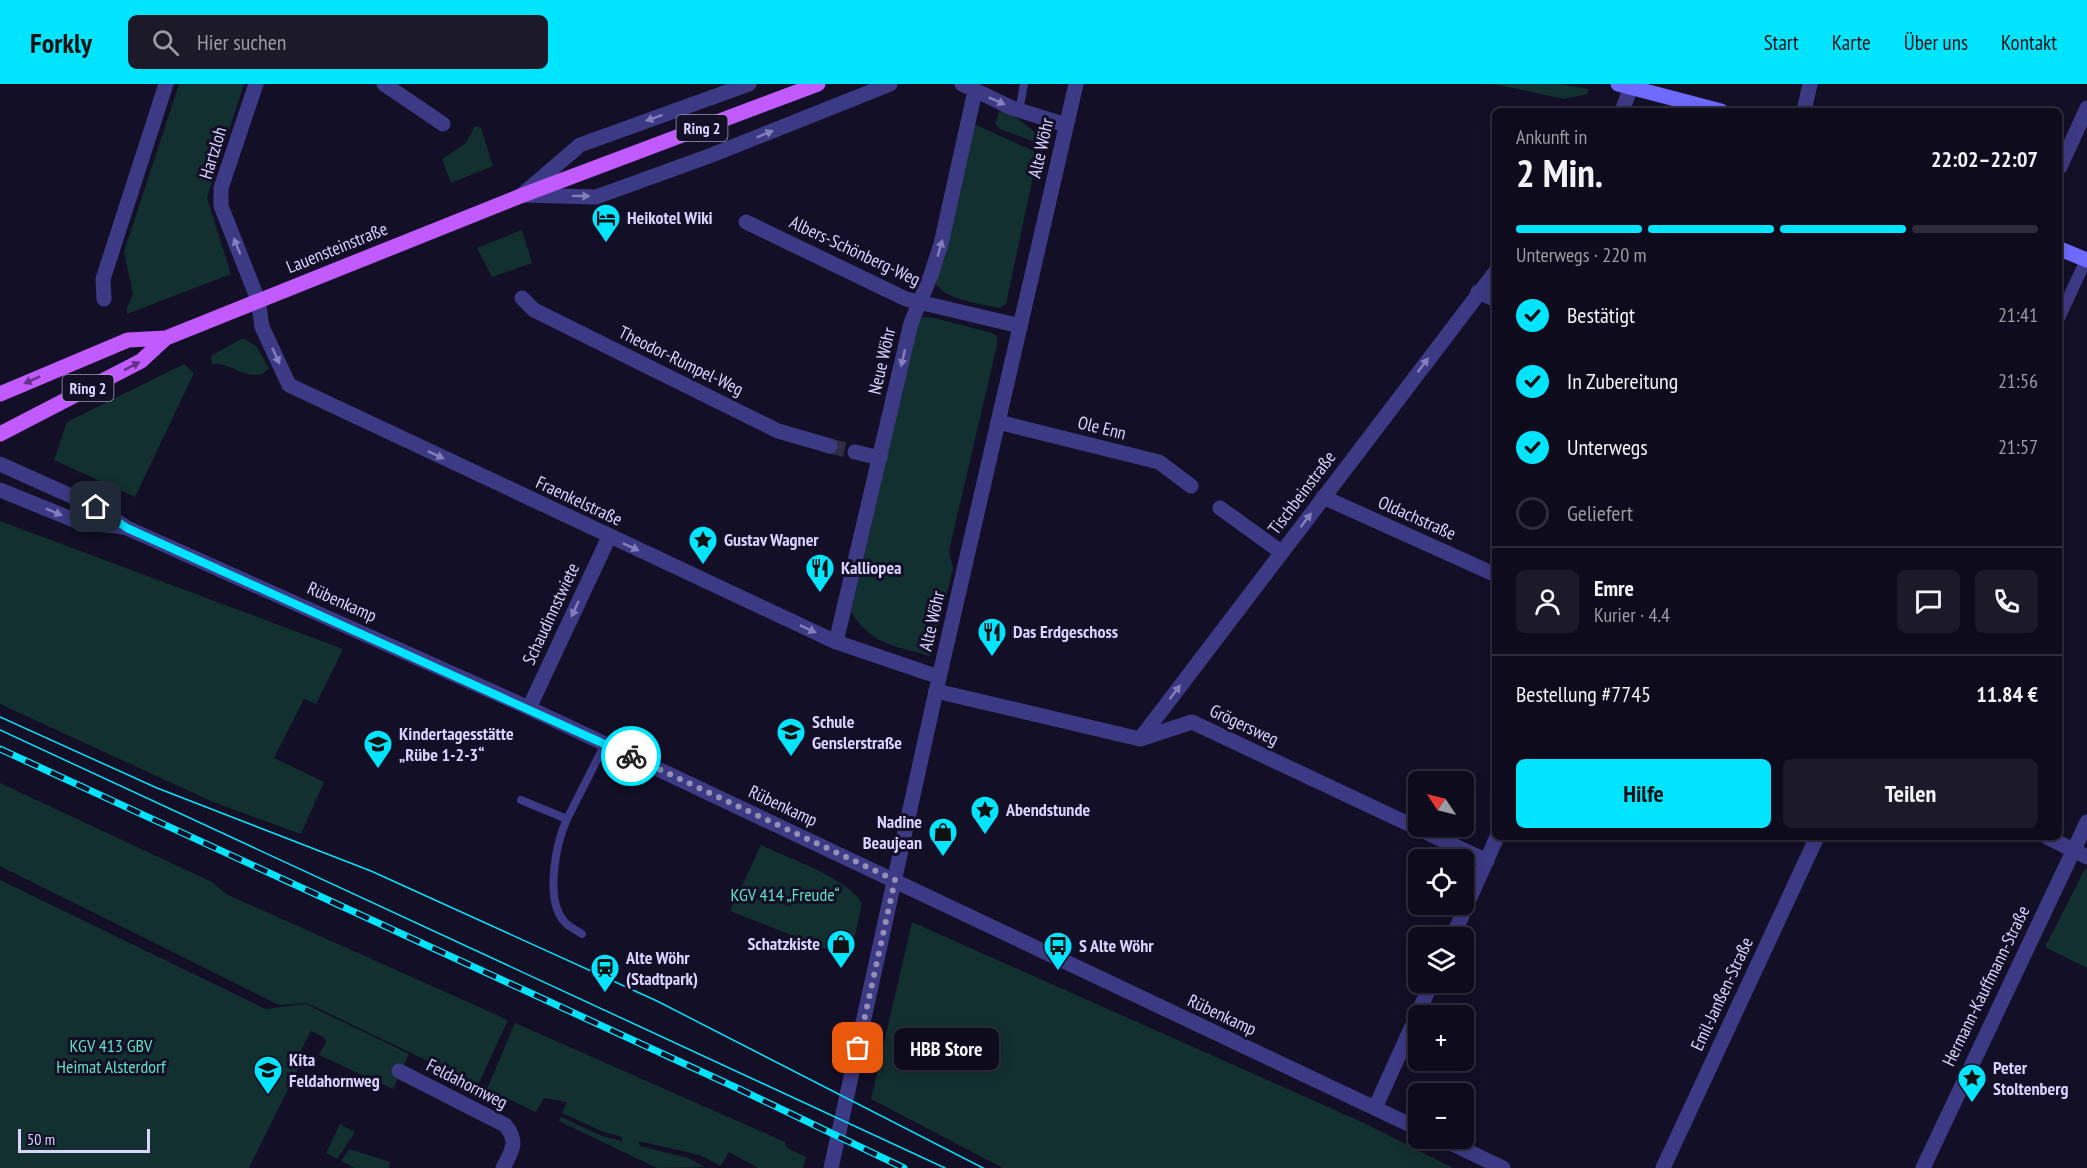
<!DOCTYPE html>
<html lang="de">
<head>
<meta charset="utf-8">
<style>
  body { margin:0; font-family:"PT Sans Narrow",sans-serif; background:#1c1929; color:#f1f3f6; height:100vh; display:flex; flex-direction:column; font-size:22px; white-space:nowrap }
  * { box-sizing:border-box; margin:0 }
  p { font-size:20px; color:#9b9ba3 }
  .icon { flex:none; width:33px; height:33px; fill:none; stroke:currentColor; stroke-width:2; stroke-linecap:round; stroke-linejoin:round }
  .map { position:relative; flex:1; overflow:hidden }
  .details { position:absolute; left:1492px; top:24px; width:570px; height:732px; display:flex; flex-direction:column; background:#0e0b1c; border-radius:9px; box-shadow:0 3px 15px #0003,0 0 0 2px #2e2b3b }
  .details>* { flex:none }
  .needle { width:39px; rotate:305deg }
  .tools { position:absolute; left:1408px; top:687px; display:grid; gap:12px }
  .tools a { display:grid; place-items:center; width:66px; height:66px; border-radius:9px; background:#0e0b1c; box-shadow:0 3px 15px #0003,0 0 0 2px #2e2b3b; font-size:30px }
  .scale { position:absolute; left:18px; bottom:15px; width:132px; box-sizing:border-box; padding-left:6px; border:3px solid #d9d4ff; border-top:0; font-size:16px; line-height:21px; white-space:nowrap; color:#d9d4ff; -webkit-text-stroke:4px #130f26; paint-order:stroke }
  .pin { position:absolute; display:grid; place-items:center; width:51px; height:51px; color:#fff; margin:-26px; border-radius:12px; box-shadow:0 3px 9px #0006 }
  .courier { position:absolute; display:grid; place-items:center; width:60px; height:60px; margin:-30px; border:4px solid #00e5ff; border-radius:50%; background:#fff; color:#222; box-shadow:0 2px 8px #0007 }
  .bubble { position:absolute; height:42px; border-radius:9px; background:#0e0b1c; box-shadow:0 3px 15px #0003,0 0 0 2px #2e2b3b; font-size:20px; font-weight:800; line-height:42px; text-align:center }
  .summary em { font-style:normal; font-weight:800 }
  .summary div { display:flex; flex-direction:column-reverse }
  .summary { display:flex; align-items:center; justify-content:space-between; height:102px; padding:0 24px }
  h1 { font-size:39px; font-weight:800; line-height:45px }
  .bar { display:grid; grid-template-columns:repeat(4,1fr); gap:9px 6px; align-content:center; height:72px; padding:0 24px }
  .bar i { height:8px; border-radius:4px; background:#2e2b3b }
  .bar .selected { background:#00e5ff }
  .bar p { grid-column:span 4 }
  .line { display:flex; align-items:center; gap:15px; padding:0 24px; border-top:2px solid #2e2b3b }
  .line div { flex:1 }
  .round { display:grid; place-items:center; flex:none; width:63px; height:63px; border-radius:9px; background:#1c1929 }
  ol { padding:0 24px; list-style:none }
  li { display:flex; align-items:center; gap:18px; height:66px }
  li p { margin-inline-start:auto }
  li .icon { padding:6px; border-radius:50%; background:#00e5ff; color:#111; stroke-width:4 }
  li:last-child { color:#9b9ba3 }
  li i { width:33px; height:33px; border:3px solid #2e2b3b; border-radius:50% }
  .primary-button { display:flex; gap:12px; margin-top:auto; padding:12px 24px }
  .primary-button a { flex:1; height:69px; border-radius:9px; background:#00e5ff; color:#111; font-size:24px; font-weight:800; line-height:69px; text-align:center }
  .primary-button a+a { background:#1c1929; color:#f1f3f6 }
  header { display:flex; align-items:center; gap:36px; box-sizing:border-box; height:84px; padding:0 30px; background:#00e5ff; color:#111 }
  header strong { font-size:28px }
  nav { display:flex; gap:33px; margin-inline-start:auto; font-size:21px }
  .search { width:420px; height:54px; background:#1c1929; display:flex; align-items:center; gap:15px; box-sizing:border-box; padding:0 21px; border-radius:9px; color:#9b9ba3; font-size:22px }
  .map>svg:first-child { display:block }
  .green { fill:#12302f }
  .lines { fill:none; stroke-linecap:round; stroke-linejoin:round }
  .minor-tunnel { stroke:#312d47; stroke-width:15; stroke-dasharray:15 8; stroke-linecap:butt }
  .service { stroke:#3d3a85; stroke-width:8 }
  .pedestrian { stroke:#3d3a85; stroke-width:12 }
  .minor { stroke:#3d3a85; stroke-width:15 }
  .tertiary { stroke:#3d3a85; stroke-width:15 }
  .secondary { stroke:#6f6bff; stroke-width:15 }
  .primary { stroke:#c25bff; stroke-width:15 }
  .tram { stroke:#00e5ff; stroke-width:1.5 }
  .rail-casing { stroke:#00e5ff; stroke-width:7 }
  .rail { stroke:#130f26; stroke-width:4.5; stroke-dasharray:14; stroke-linecap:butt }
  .oneway { fill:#837fbc }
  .oneway2 { fill:#623188 }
  .done { stroke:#948fb3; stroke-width:6; stroke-dasharray:0 10.8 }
  .route { stroke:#00e5ff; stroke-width:8 }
  .labels { text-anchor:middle; stroke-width:6; stroke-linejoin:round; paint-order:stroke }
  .shield { fill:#130f26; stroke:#9e99be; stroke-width:1.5 }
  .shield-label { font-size:16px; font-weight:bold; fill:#d9d4ff }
  .street-label { font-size:18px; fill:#d9d4ff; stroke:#130f26 }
  .poi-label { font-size:18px; font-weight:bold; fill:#d9d4ff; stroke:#130f26; text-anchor:start }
  .park-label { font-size:18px; fill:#5fe0c0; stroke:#130f26 }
</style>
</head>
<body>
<header>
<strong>Forkly</strong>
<div class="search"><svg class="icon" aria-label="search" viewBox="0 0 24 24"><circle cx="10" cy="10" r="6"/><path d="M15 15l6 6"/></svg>Hier suchen</div>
<nav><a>Start</a><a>Karte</a><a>Über uns</a><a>Kontakt</a></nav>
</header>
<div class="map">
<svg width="2087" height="1084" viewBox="0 0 2087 1084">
  <rect width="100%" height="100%" fill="#130f26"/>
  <!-- green -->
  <path class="green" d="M179,0H244L207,114L231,190L127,230V224L133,210L124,168Z
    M1494,0H1559L1589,5L1587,10L1564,15Z
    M1000,26L1020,36L1038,51L1035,58L1000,45L995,39Z
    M974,40L1038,69L1006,220L999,224C978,219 947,217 934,198Z
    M475,42L481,44L493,82L451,99L442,75L466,59Z
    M522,146L532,179L492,193L477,164Z
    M923,233L934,234L992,249L997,252V261L949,467L953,485L930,572C895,562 872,561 851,528L917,240Z
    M243,254L257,263L269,284C253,303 231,277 212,280L211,272Z
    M184,280L194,289L135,413L54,376L67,338Z
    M0,437L343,565L316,620L304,615L274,674L324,698L301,750L213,718L0,620Z
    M0,699L212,798L226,810L508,936L478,1001L307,919L279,921L0,782Z
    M761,761C786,773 852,796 862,820L850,874L730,827Z
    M2085,785L2087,786V884L2045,863Z
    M0,796L266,925L306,920L409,970L393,1005L319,971L326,958L325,954L311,947L299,970L304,973L249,1084H0Z
    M912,838L1364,1039L1453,1084H1003L871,1015Z
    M515,939L785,1058L787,1064L806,1073L803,1084H758L729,1068L721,1082L700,1071L638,1057L640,1062L688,1074L705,1083L657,1084L559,1037L561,1033L602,1052L622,1057V1053L604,1048L562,1029L567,1018L544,1014L536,1028L487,1005Z
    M340,1040L355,1048L337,1075L326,1069Z
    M349,1065L390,1078L389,1084H355L341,1077Z"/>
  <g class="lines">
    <!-- minor-tunnel -->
    <path class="minor-tunnel" d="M830,362L855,368"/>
    <!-- service -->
    <path class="service" d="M1019,27L1024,0
      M521,716L567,735L605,660
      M567,735C556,759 545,813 563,836C567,842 576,846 582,850"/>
    <!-- pedestrian -->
    <path class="pedestrian" d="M2060,232L2086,176"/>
    <!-- minor -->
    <path class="minor" d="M256,0L221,104V122L258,216L262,243L289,301L836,558L939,593
      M384,0L443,40
      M962,0L1012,24L1066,41
      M1622,27L1631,3
      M1804,27L1810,0
      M2060,83L2087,24
      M523,110L580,61L749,0
      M523,111L596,113L712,71L890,0
      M746,138L906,215L1020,242
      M1478,208L1496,216
      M522,214L534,226L778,347L830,362
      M104,215L103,195L166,0
      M998,338L1159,378L1191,402
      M855,368L880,374
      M1323,413L1496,491
      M1220,424L1281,468
      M836,558L911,239L931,191L941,160L975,7
      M936,607L1140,655L1192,638L1487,777
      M529,624L609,453
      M1140,655L1496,187
      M2047,753L2087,773
      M1452,854L1497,753
      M399,987L505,1041C519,1057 512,1067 503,1084
      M1375,1024L1432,898
      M1663,1084L1817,753
      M1923,1084L2087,738"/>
    <!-- tertiary -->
    <path class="tertiary" d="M0,380L96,423L127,444L529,624L1419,1045
      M0,406L79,438L124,443
      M1440,1054L1503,1084
      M831,1084L936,607L1076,0"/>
    <!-- secondary -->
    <path class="secondary" d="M1618,0L1721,27
      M2060,165L2087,176"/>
    <!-- primary -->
    <path class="primary" d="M0,310L128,256L166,254L523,111L818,0
      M0,350L141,277L166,254"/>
    <!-- tram -->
    <path class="tram" d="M0,633L157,704L371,787L657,917L983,1084
      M0,646L945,1084"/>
    <!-- rail casing -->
    <g class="rail-casing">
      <path id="rail" d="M0,665L737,1004L904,1084"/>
    </g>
    <!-- rail -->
    <use href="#rail" class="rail"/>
  </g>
  <!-- one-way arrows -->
  <defs><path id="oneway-solid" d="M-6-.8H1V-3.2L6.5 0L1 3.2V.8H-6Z" transform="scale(1.5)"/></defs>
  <g class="oneway">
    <use href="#oneway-solid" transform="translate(997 17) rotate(24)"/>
    <use href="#oneway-solid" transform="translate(654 34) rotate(160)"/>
    <use href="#oneway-solid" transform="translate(765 50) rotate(-22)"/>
    <use href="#oneway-solid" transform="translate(581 112) rotate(1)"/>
    <use href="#oneway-solid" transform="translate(237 162) rotate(-112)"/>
    <use href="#oneway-solid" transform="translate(940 164) rotate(-74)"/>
    <use href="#oneway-solid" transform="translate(276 272) rotate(65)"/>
    <use href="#oneway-solid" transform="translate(903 274) rotate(103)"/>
    <use href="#oneway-solid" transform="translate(1423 281) rotate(-53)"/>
    <use href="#oneway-solid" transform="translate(436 371) rotate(25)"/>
    <use href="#oneway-solid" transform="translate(54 428) rotate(23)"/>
    <use href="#oneway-solid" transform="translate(1306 436) rotate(-53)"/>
    <use href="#oneway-solid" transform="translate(631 463) rotate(25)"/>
    <use href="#oneway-solid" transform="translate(575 525) rotate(115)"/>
    <use href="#oneway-solid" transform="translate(808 545) rotate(25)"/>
    <use href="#oneway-solid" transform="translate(1175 608) rotate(-53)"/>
  </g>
  <g class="oneway2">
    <use href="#oneway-solid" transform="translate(132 282) rotate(-27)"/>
    <use href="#oneway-solid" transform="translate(32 296) rotate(156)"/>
  </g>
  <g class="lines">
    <!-- done -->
    <path class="done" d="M631,672L895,796L858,964"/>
    <!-- route -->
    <path class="route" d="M96,423L127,444L631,672"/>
  </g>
  <!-- icons -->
  <defs>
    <g id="hotel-pin" transform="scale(1.5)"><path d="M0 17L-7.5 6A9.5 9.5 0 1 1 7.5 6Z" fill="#00e5ff" stroke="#130f26"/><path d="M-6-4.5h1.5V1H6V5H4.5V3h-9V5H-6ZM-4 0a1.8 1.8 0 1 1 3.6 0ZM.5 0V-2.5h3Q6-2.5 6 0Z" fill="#111"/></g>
    <g id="sight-pin" transform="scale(1.5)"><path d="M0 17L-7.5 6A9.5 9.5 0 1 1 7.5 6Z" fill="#00e5ff" stroke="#130f26"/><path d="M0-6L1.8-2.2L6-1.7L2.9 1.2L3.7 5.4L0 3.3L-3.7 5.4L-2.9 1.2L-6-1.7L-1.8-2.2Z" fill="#111"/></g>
    <g id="restaurant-pin" transform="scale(1.5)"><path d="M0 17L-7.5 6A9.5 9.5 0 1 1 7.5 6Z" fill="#00e5ff" stroke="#130f26"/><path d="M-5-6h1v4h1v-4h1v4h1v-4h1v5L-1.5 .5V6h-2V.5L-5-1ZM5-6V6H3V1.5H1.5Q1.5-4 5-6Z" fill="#111"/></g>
    <g id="school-pin" transform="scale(1.5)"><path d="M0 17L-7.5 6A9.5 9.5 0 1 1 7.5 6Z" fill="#00e5ff" stroke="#130f26"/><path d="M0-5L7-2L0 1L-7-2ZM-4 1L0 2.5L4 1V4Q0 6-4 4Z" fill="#111"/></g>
    <g id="shop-pin" transform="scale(1.5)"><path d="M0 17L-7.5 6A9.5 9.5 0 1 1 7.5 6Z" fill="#00e5ff" stroke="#130f26"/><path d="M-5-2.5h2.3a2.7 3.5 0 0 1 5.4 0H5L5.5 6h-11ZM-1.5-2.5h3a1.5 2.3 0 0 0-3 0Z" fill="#111"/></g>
    <g id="bus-pin" transform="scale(1.5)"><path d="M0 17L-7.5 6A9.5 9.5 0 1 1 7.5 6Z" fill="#00e5ff" stroke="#130f26"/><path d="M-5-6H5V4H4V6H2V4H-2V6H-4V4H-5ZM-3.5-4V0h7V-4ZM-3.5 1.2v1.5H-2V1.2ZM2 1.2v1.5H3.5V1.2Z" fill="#111"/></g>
    <g id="station-pin" transform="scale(1.5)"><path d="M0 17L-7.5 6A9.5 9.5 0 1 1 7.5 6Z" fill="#00e5ff" stroke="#130f26"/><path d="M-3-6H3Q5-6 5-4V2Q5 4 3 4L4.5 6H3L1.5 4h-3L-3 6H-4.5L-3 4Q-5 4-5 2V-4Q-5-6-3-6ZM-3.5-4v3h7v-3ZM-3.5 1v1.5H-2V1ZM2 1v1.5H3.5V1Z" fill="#111"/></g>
  </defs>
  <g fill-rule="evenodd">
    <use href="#hotel-pin" x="606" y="134"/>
    <use href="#sight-pin" x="703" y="456"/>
    <use href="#restaurant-pin" x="820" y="484"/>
    <use href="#restaurant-pin" x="992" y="548"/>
    <use href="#school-pin" x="791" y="648"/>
    <use href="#school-pin" x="378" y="660"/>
    <use href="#sight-pin" x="985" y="726"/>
    <use href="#shop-pin" x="943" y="748"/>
    <use href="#shop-pin" x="841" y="860"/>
    <use href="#bus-pin" x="1058" y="862"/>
    <use href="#station-pin" x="605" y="884"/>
    <use href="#school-pin" x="268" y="986"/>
    <use href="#sight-pin" x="1972" y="994"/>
  </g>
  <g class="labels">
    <!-- shield labels -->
    <g class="shield">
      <rect x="676.5" y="31" width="51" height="26" rx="4.5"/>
      <rect x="62.5" y="291" width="51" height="26" rx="4.5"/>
    </g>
    <g class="shield-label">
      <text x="702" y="50">Ring 2</text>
      <text x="88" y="310">Ring 2</text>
    </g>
    <!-- street labels -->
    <g class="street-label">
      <text transform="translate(1041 64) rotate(-77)" y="6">Alte Wöhr</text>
      <text transform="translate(213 69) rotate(-73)" y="6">Hartzloh</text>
      <text transform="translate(337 164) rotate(-22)" y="6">Lauensteinstraße</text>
      <text transform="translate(855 167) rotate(25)" y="6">Albers-Schönberg-Weg</text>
      <text transform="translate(681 277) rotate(26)" y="6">Theodor-Rumpel-Weg</text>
      <text transform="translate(882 277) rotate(-77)" y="6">Neue Wöhr</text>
      <text transform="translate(1102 344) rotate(14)" y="6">Ole Enn</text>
      <text transform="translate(1302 409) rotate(-53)" y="6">Tischbeinstraße</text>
      <text transform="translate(579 417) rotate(25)" y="6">Fraenkelstraße</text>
      <text transform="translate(1417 434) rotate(24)" y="6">Oldachstraße</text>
      <text transform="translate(342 518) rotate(24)" y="6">Rübenkamp</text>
      <text transform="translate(551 530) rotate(-65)" y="6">Schaudinnstwiete</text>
      <text transform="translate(932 537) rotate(-77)" y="6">Alte Wöhr</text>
      <text transform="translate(1244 641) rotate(25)" y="6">Grögersweg</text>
      <text transform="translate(783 722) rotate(25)" y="6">Rübenkamp</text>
      <text transform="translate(1986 902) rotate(-64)" y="6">Hermann-Kauffmann-Straße</text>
      <text transform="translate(1722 910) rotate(-65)" y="6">Emil-Janßen-Straße</text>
      <text transform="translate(1222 931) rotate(25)" y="6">Rübenkamp</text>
      <text transform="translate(467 1000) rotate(27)" y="6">Feldahornweg</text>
    </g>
    <!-- poi labels -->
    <g class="poi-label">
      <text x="627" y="140">Heikotel Wiki</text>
      <text x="724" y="462">Gustav Wagner</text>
      <text x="841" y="490">Kalliopea</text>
      <text x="1013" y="554">Das Erdgeschoss</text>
      <text x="812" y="644">Schule<tspan x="812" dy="21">Genslerstraße</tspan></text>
      <text x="399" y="656">Kindertagesstätte<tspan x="399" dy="21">„Rübe 1-2-3“</tspan></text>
      <text x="1006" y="732">Abendstunde</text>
      <text x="922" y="744" text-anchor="end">Nadine<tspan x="922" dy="21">Beaujean</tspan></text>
      <text x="820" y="866" text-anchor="end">Schatzkiste</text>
      <text x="1079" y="868">S Alte Wöhr</text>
      <text x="626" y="880">Alte Wöhr<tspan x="626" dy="21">(Stadtpark)</tspan></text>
      <text x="289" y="982">Kita<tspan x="289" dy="21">Feldahornweg</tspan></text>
      <text x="1993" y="990">Peter<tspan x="1993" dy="21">Stoltenberg</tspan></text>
    </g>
    <!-- park labels -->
    <g class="park-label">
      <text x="785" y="817">KGV 414 „Freude“</text>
      <text x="111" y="968">KGV 413 GBV<tspan x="111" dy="21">Heimat Alsterdorf</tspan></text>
    </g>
  </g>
</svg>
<div class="tools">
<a><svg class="needle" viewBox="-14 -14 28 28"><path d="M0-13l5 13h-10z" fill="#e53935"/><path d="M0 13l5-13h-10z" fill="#9b9ba3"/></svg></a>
<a><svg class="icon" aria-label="locate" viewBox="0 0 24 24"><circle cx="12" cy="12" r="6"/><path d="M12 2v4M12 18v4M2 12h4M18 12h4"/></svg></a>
<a><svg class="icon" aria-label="layers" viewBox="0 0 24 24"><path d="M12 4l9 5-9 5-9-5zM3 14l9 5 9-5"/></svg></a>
<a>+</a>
<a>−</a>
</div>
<div class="scale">50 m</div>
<div class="pin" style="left:858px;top:964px;background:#ea580c"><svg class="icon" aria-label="bag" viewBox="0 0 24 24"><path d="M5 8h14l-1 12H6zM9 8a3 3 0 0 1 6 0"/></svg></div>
<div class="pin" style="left:96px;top:423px;background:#1f2937"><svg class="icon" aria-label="home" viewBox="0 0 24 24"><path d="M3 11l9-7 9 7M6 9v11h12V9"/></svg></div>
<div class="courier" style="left:631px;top:672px"><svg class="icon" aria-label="bike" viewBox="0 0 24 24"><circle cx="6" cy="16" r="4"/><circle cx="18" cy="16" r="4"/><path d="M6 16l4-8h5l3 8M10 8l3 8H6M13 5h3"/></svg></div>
<div class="bubble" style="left:894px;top:944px;width:105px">HBB Store</div>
<section class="details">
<div class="summary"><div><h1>2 Min.</h1><p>Ankunft in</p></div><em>22:02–22:07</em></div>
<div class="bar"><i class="selected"></i><i class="selected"></i><i class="selected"></i><i></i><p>Unterwegs · 220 m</p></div>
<ol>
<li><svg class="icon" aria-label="check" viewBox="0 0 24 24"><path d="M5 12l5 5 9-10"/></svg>Bestätigt<p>21:41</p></li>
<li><svg class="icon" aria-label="check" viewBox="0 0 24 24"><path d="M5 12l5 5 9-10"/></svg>In Zubereitung<p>21:56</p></li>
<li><svg class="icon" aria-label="check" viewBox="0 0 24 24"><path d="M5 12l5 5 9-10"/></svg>Unterwegs<p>21:57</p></li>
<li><i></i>Geliefert</li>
</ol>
<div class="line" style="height:108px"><a class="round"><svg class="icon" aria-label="person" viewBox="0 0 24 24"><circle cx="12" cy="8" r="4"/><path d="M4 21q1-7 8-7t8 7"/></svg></a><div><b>Emre</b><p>Kurier · 4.4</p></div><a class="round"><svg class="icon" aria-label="chat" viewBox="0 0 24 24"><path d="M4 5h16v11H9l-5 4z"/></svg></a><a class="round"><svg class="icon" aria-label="phone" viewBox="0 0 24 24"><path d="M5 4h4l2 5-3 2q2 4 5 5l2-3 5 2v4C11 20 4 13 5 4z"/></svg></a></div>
<div class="line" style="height:78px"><div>Bestellung #7745</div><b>11.84 €</b></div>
<div class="primary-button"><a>Hilfe</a><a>Teilen</a></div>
</section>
</div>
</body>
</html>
